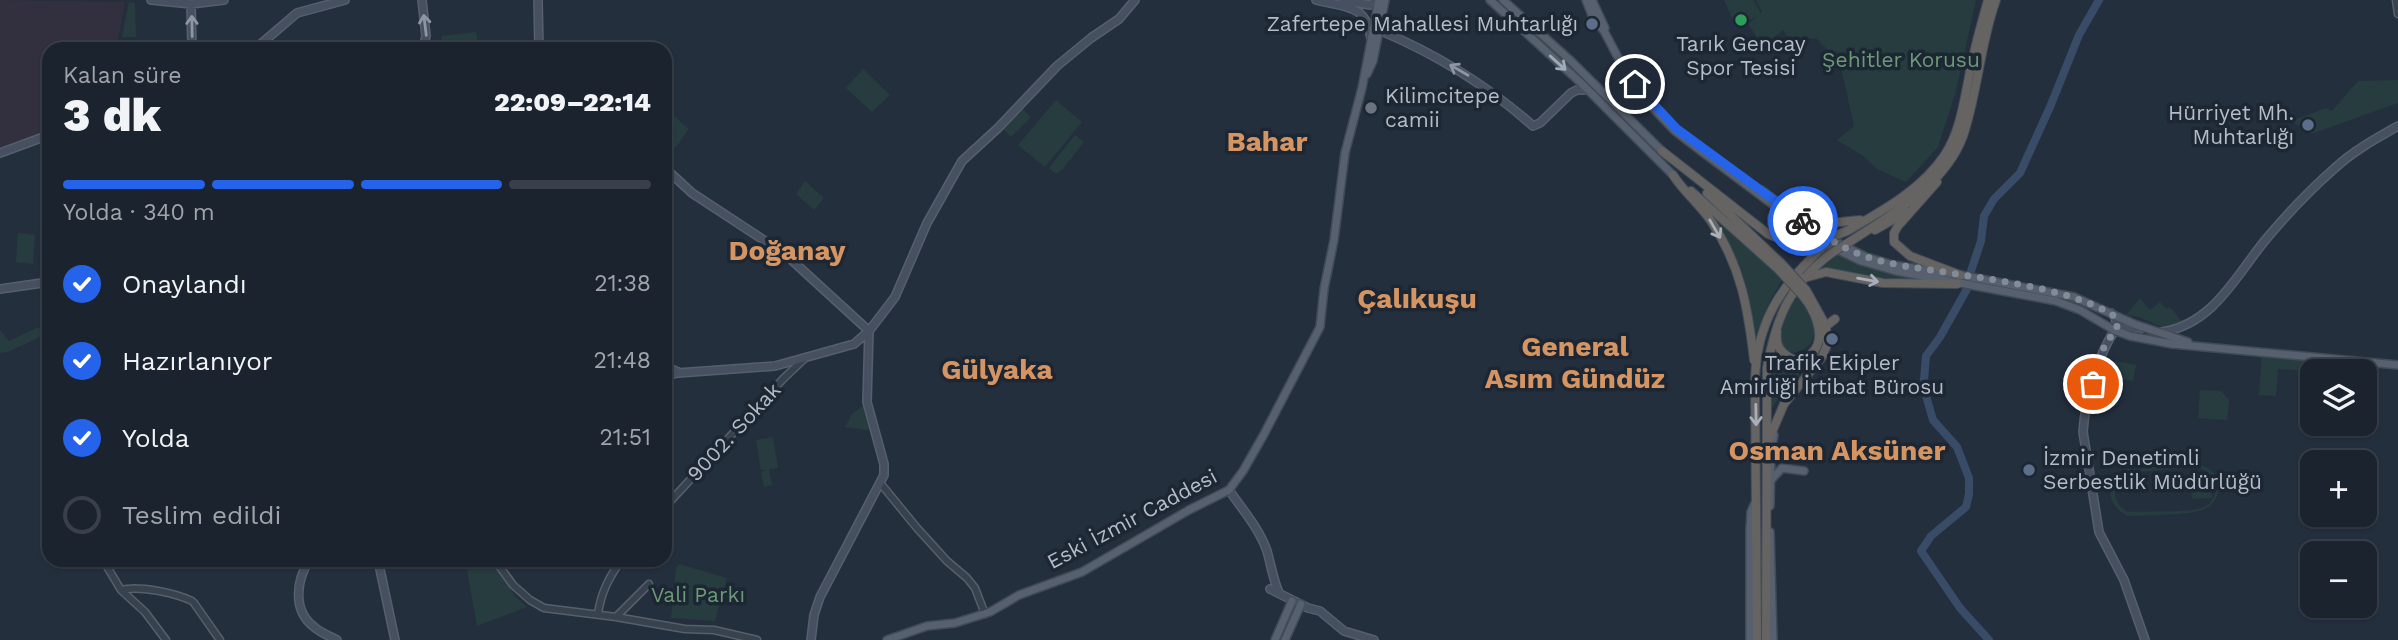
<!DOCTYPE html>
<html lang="tr">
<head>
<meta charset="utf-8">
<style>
  body { margin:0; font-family:"Work Sans",sans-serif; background:#242b36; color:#f1f3f6; height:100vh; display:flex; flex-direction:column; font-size:26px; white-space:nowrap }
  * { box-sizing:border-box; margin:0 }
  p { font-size:23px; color:#a0a4aa }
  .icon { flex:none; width:38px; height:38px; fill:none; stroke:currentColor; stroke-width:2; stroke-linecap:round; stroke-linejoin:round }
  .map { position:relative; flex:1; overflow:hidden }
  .panel { position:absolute; left:42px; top:42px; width:630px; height:525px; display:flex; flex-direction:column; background:#1b232e; border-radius:21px; box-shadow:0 2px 5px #0004,0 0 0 2px #39404a }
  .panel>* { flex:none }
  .controls { position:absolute; left:2300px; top:359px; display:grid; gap:14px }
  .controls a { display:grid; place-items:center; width:77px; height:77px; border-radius:14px; background:#1b232e; box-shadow:0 2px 5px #0004,0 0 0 2px #39404a; font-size:35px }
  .pin { position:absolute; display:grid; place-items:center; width:60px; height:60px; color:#fff; margin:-30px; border:4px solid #fff; border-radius:50%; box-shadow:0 2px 7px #0007 }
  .courier { position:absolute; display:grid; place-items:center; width:70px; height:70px; margin:-35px; border:5px solid #2563eb; border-radius:50%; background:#fff; color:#222; box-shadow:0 2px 9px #0007 }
  .headline em { font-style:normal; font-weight:800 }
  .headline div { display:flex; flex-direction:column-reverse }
  .headline { display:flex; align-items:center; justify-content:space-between; height:119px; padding:0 21px }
  h1 { font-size:46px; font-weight:800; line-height:52px }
  .bar { display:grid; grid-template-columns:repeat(4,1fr); gap:10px 7px; align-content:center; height:84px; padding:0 21px }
  .bar i { height:9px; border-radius:5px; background:#39404a }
  .bar .on { background:#2563eb }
  .bar p { grid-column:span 4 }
  ol { padding:0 21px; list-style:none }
  li { display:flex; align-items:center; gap:21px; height:77px }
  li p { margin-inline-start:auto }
  li .icon { padding:7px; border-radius:50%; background:#2563eb; color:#fff; stroke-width:4 }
  li:last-child { color:#a0a4aa }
  li i { width:38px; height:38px; border:4px solid #39404a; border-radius:50% }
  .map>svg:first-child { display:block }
  .medical { fill:#32303f }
  .green { fill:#263c3f; fill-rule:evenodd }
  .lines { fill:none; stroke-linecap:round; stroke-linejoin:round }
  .river { stroke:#394c67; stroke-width:8 }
  .tertiary-casing { stroke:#565f6c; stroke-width:9 }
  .secondary-casing { stroke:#565f6c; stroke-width:10 }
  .primary-casing { stroke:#414a57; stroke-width:10 }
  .trunk-casing { stroke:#434c59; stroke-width:10 }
  .tertiary { stroke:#38414e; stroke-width:6 }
  .secondary { stroke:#465061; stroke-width:7 }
  .primary { stroke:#56606e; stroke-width:7 }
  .trunk { stroke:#656462; stroke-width:8 }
  .trunk-bridge-casing { stroke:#434c59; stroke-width:10; stroke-linecap:butt }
  .trunk-bridge { stroke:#656462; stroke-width:8 }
  .oneway { stroke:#8e96a5 }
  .oneway2 { stroke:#a1aab7 }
  .oneway3 { stroke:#a8afba }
  .done { stroke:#828b98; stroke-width:7; stroke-dasharray:0 12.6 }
  .route { stroke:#2563eb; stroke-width:9 }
  .leisure-dot { fill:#2e9e5b; stroke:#1d2633; stroke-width:2.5 }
  .service-dot { fill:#5c6f8a; stroke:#1d2633; stroke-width:2.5 }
  .worship-dot { fill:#6b7280; stroke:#1d2633; stroke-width:2.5 }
  .labels { text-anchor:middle; stroke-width:7; stroke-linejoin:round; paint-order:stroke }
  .poi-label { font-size:21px; fill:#b4bcc9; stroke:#1d2633; text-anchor:end }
  .park-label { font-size:21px; fill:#6b9a76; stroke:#1d2633 }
  .street-label { font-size:21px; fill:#b4bcc9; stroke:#1d2633 }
  .district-label { font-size:28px; font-weight:bold; fill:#d59563; stroke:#1d2633 }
</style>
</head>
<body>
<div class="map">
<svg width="2398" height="640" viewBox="0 0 2398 640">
  <rect width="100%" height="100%" fill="#242f3e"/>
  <!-- medical -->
  <path class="medical" d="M0,0L125,2L116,49H49V132L0,150Z"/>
  <!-- green -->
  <path class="green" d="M1724,0H1753L1761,13L1762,12L1756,0H1976L1956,91L1938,147L1906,182L1877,169L1862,155L1837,140L1854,126L1840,63L1817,39L1788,38L1783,30L1763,46L1748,24L1757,16L1736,27Z
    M129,2L135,3L136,37H122Z
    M476,32L479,49H440L442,36Z
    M863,69L890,95L872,112L846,88Z
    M2398,80V103L2311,134L2291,121L2326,108L2332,111L2358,81Z
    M1056,100L1082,122L1045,167L1018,145Z
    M1022,108L1031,117L1011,137L1002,128Z
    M667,110L689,129L665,162V113Z
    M1075,135L1084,142L1063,169L1056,174L1049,168Z
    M805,181L824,198L814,210L796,194Z
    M1716,214L1783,278L1769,303L1755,337C1749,285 1742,261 1712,216Z
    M18,233L35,235L33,264L16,262Z
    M1837,254L1864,264L1941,283L1814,272Z
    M1796,295C1803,299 1806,304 1810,311C1831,346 1782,370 1780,336C1779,322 1789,307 1796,295Z
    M2140,298L2150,310L2160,302L2167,309L2170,307L2184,324L2164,328L2139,317L2126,315Z
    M39,327L44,335L8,352L0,353V330L9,341Z
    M1820,345L1813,360L1786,388L1770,411L1769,377L1773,346L1781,355L1793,361Z
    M2262,353L2315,357L2313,371L2278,369L2276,396L2259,395Z
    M2115,361L2136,365L2133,381L2101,375L2102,368L2113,369Z
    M2200,390L2221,391L2229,400L2227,420L2198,418Z
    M864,405L869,429L867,430L845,427L852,414Z
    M773,437L778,468L769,469L772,485L764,487L761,472L767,470H761L756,440Z
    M2194,464C2205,466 2216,470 2218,483C2221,493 2214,505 2204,509C2189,516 2146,515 2128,516C2113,508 2107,498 2112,481L2126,469ZM2199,467L2210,474L2190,476L2192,499L2212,498L2211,475C2219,486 2216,502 2202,508C2186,513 2147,511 2128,512C2111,502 2111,486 2126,473Z
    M465,560H491L515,596L527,607L477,626Z
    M679,564L727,578L715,621L671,618L676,567Z"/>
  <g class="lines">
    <!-- river -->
    <path class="river" d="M1971,271L1981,241L1984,216L1994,199L2020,173L2050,107L2079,35L2099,0
      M1967,289L1940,337L1926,356L1924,380L1925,392L1933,420L1957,447L1969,478V494L1966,507L1931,536L1921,551L1960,608L1989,640"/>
    <!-- tertiary casing -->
    <g class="tertiary-casing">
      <path id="tertiary" d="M2396,0L2398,14
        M881,484L917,528L947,561L967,578L975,588L985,614
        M665,507L783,379L805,358
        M103,560L121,590L145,612L166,640
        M495,560L513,585L530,600L544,608L616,617L685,629L714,630L757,640
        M121,590C139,585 175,593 192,601
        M194,603L220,640
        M598,614C601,592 609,578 621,560
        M616,617L649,584"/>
    </g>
    <!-- secondary casing -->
    <g class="secondary-casing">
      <path id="secondary" d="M151,0L191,4L224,0
        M422,0L426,36L423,49
        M538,0L539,49
        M1316,0C1345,7 1367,4 1371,39
        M1343,0L1370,5L1378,0
        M191,4L192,49
        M1379,30C1436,54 1487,85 1533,126L1540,123L1571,93L1577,90H1588
        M255,49L297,13L345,0
        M0,153L49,135
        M665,168L692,193L785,254L869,331
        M0,289L42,283L49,284
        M2111,313L2115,317L2117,327C2098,353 2085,400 2083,432L2099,532L2124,580L2145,640
        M2117,327L2142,328
        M2162,332C2214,324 2236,275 2267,238C2288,213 2311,189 2335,168C2353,151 2377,138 2398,126
        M665,366L678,372
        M665,376L678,373L775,366L854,344L869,331L895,297L927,223L962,161L998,128L1057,66L1091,38L1119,19L1135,0
        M1229,490C1242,509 1259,528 1267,551C1271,565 1273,579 1279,593
        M309,560C297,580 292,609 313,626C319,632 329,636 337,640
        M378,560L395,640
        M1270,589L1308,608L1320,611L1344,631L1374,640
        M811,640L814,615L820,597L884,475V464L867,402L869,331"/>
    </g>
    <!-- primary casing -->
    <g class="primary-casing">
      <path id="primary" d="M1490,0L1581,83L1673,175
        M1503,0L1570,60L1662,151
        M1586,0L1593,18L1604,31L1631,82L1653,108L1675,131L1701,151L1824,243L1861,261L1896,271L2056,301L2080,310L2114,330L2130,336L2172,344L2398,365
        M1592,0L1605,28
        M1367,74L1373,61L1385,0
        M1761,190L1824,236L1866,257L1893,265L1960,275L2074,297L2134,324L2188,342
        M1771,480L1782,468L1804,471
        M1770,506L1771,450L1774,435
        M1770,532L1773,640
        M887,640L927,626L955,623L990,612L1019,595L1082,572L1189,510L1229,490L1243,471L1263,436L1320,327L1324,289L1334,240L1345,153L1362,88L1379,0
        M1275,640L1292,601
        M1285,640L1301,604
        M1750,640V530L1751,512L1755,503"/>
    </g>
    <!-- trunk casing -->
    <g class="trunk-casing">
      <path id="trunk" d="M1662,151L1768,234L1789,243L1814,244
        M1673,175C1684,192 1700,205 1711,221C1741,266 1748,308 1754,360
        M1937,182L1898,226L1894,233V242L1910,256L1960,275
        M1691,191L1778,269
        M1707,193L1781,263
        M1794,215L1830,223L1860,220
        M1789,217L1776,214L1772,217V224L1780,234L1792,241
        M1875,230L1906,212
        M1847,231C1882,211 1921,190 1944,156C1963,128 1965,90 1973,58C1977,38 1983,19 1988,0
        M1851,241C1892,214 1945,185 1963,136C1978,92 1980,44 1996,0
        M1804,278L1826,272L1883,283L1957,284
        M1826,326L1835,319
        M1777,332C1775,347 1782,354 1794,360C1832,356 1820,316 1803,296
        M1769,439L1784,404L1822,357L1827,345L1826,326L1806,290
        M1757,640L1755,381C1756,323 1781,285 1823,247
        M1766,640L1767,368C1776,318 1789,286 1830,254"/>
    </g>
    <!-- tertiary -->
    <use href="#tertiary" class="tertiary"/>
    <!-- secondary -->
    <use href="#secondary" class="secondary"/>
    <!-- primary -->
    <use href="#primary" class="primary"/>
    <!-- trunk -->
    <use href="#trunk" class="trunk"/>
    <!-- trunk-bridge casing -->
    <g class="trunk-bridge-casing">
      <path id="trunk-bridge" d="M1814,244L1847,231
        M1830,254L1851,241
        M1781,263L1806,290
        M1778,269L1803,296"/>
    </g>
    <!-- trunk-bridge -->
    <use href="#trunk-bridge" class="trunk-bridge"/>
  </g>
  <!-- one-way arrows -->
  <defs><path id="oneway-shaft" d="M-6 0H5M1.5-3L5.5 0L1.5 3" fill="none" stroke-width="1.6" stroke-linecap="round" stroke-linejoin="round" transform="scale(1.75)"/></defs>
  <g class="oneway">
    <use href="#oneway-shaft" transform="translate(425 25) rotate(-97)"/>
    <use href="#oneway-shaft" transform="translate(192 26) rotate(-91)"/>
    <use href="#oneway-shaft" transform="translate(1459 70) rotate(-150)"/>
  </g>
  <use class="oneway2" href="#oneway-shaft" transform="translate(1558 63) rotate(42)"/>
  <g class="oneway3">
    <use href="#oneway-shaft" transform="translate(1715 229) rotate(60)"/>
    <use href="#oneway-shaft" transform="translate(1868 280) rotate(10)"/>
    <use href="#oneway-shaft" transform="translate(1756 415) rotate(89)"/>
  </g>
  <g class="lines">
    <!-- done -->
    <path class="done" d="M1803,221C1820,234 1839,246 1859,254C1884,264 1911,267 1938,271C1992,280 2062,287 2110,313L2115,317L2117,327L2104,347L2093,384"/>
    <!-- route -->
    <path class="route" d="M1635,84L1677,129L1803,221"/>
  </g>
  <!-- markers -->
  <circle class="leisure-dot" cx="1741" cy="20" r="7"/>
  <g class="service-dot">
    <circle cx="1592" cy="24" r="7"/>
    <circle cx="2308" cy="125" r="7"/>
    <circle cx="1832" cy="339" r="7"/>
    <circle cx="2029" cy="470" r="7"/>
  </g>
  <circle class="worship-dot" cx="1371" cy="108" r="7"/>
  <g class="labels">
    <!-- poi labels -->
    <g class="poi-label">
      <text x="1578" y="31">Zafertepe Mahallesi Muhtarlığı</text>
      <text x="1741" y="51" text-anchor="middle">Tarık Gencay<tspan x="1741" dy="24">Spor Tesisi</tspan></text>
      <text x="1385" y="103" text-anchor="start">Kilimcitepe<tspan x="1385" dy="24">camii</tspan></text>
      <text x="2294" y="120">Hürriyet Mh.<tspan x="2294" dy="24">Muhtarlığı</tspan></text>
      <text x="1832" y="370" text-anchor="middle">Trafik Ekipler<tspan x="1832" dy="24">Amirliği İrtibat Bürosu</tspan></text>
      <text x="2043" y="465" text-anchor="start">İzmir Denetimli<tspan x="2043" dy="24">Serbestlik Müdürlüğü</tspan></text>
    </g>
    <!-- park labels -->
    <g class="park-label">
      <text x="1901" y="67">Şehitler Korusu</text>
      <text x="698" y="602">Vali Parkı</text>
    </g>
    <!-- street labels -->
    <g class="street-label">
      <text transform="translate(734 432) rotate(-47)" y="7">9002. Sokak</text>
      <text transform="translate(1132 519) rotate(-28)" y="7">Eski İzmir Caddesi</text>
    </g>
    <!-- district labels -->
    <g class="district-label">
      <text x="1267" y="151">Bahar</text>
      <text x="787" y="260">Doğanay</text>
      <text x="1417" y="308">Çalıkuşu</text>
      <text x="1575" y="356">General<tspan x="1575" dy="32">Asım Gündüz</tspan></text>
      <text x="997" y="379">Gülyaka</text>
      <text x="1837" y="460">Osman Aksüner</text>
    </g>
  </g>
</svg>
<div class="controls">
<a><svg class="icon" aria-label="layers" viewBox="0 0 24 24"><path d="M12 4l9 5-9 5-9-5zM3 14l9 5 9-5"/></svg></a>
<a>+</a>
<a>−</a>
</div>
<div class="pin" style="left:2093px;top:384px;background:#ea580c"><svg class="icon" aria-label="bag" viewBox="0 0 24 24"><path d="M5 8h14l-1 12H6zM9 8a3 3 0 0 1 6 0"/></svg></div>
<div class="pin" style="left:1635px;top:84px;background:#1f2937"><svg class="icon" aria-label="home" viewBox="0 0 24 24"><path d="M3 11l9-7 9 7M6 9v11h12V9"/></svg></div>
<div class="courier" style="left:1803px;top:221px"><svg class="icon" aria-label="bike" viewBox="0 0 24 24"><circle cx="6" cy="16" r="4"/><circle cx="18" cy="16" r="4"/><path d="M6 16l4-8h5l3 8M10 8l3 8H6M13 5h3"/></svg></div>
<section class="panel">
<div class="headline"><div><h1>3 dk</h1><p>Kalan süre</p></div><em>22:09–22:14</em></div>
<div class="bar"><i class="on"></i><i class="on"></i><i class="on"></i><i></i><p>Yolda · 340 m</p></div>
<ol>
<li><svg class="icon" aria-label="check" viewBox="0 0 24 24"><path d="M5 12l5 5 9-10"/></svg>Onaylandı<p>21:38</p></li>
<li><svg class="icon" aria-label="check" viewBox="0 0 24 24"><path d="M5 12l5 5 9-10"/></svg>Hazırlanıyor<p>21:48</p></li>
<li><svg class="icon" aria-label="check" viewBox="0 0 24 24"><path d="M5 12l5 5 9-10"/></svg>Yolda<p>21:51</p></li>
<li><i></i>Teslim edildi</li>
</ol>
</section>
</div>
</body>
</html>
